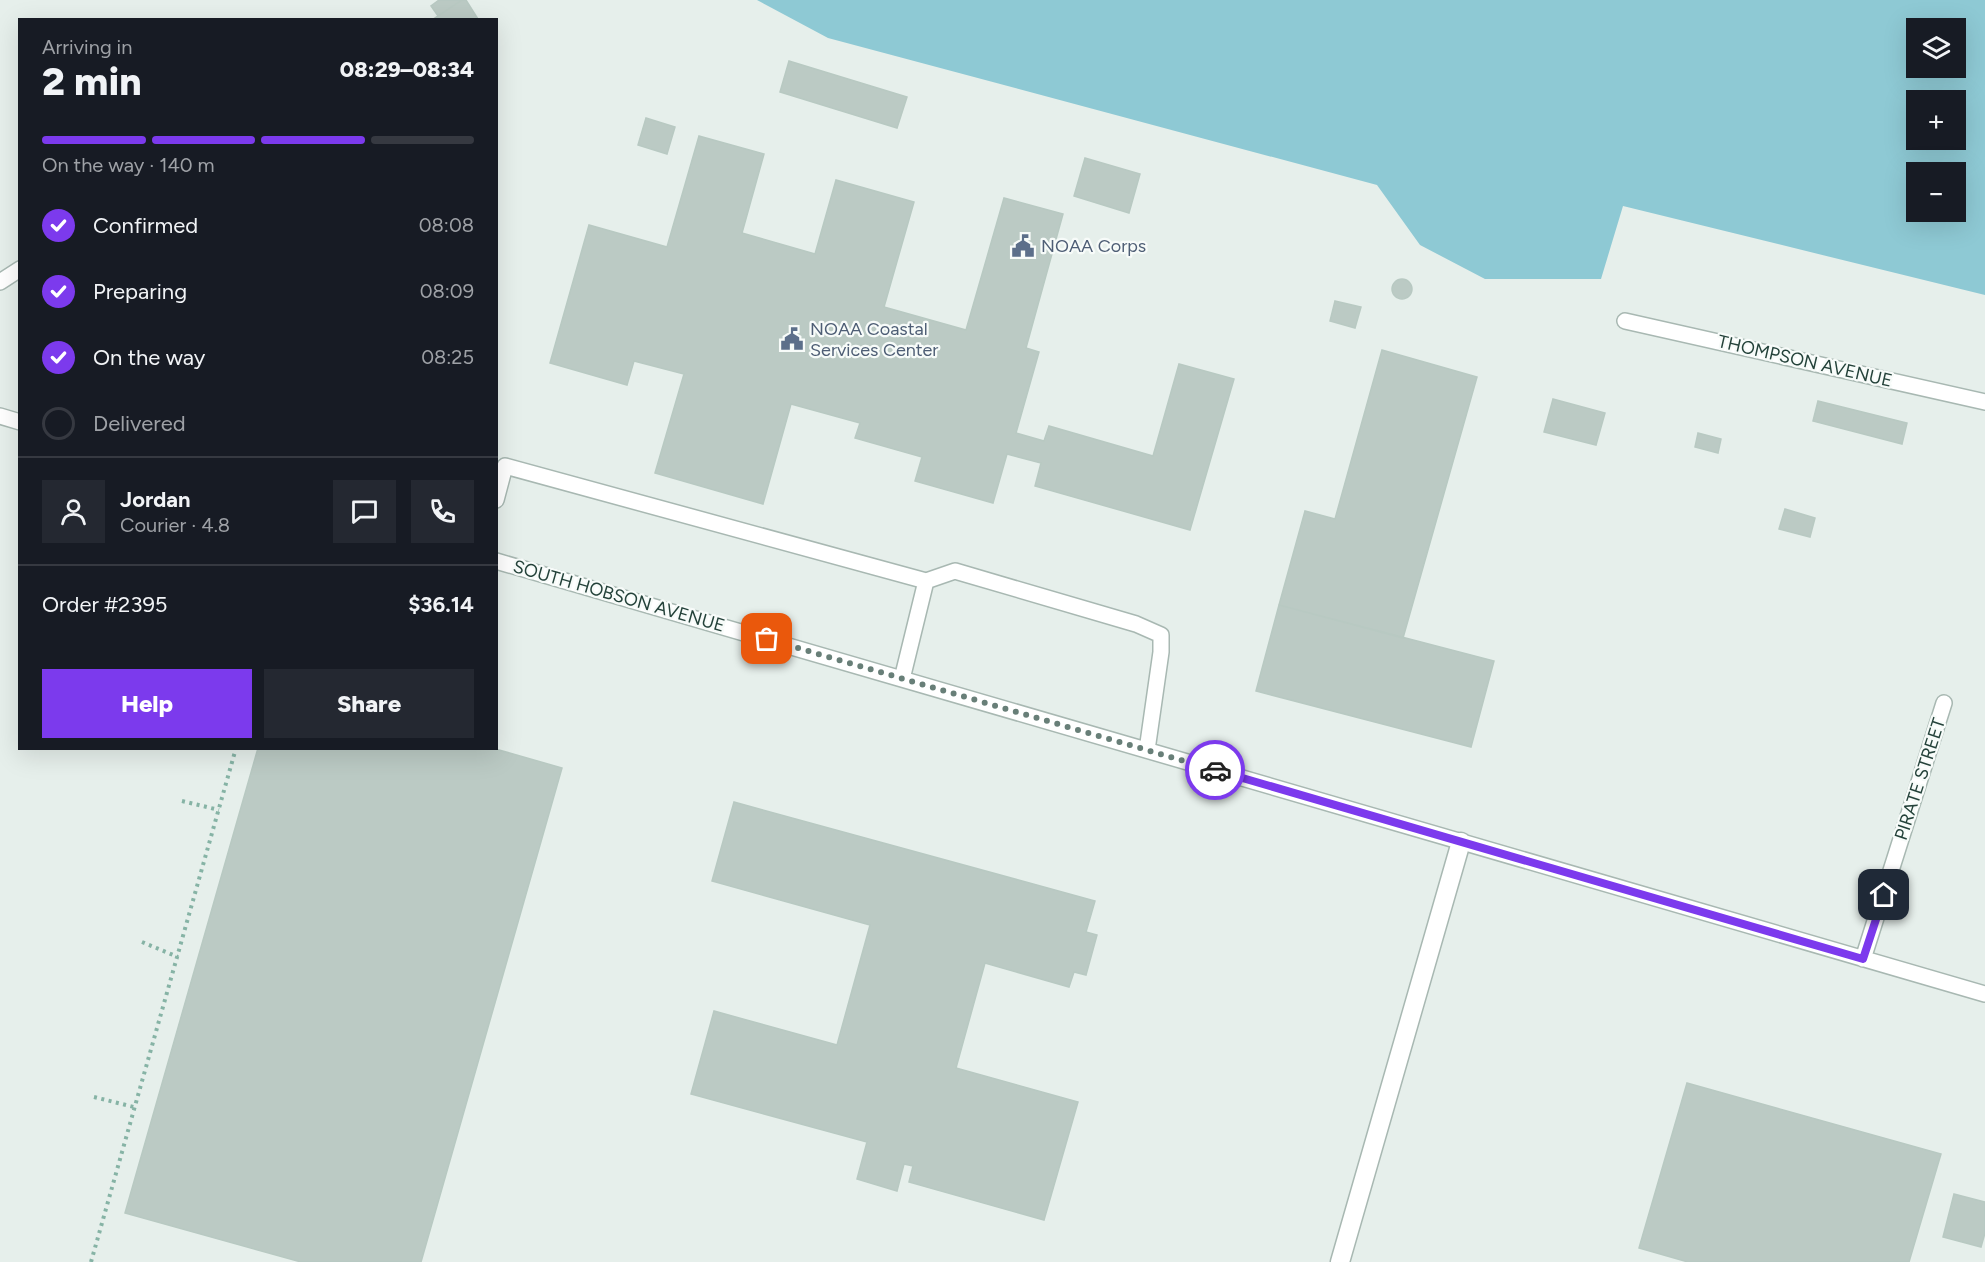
<!DOCTYPE html>
<html lang="en">
<head>
<meta charset="utf-8">
<style>
  body { margin:0; font-family:Figtree,sans-serif; background:#242831; color:#f1f3f6; height:100vh; display:flex; flex-direction:column; font-size:22px; white-space:nowrap }
  * { box-sizing:border-box; margin:0 }
  p { font-size:20px; color:#9ea1a6 }
  .icon { flex:none; width:33px; height:33px; fill:none; stroke:currentColor; stroke-width:2; stroke-linecap:round; stroke-linejoin:round }
  .map { position:relative; flex:1; overflow:hidden }
  .side { position:absolute; left:18px; top:18px; width:480px; height:732px; display:flex; flex-direction:column; background:#171b24; border-radius:0px; box-shadow:0 6px 24px #0002 }
  .side>* { flex:none }
  .controls { position:absolute; left:1906px; top:18px; display:grid; gap:12px }
  .controls a { display:grid; place-items:center; width:60px; height:60px; border-radius:0px; background:#171b24; box-shadow:0 6px 24px #0002; font-size:30px }
  .pin { position:absolute; display:grid; place-items:center; width:51px; height:51px; color:#fff; margin:-26px; border-radius:12px; box-shadow:0 3px 9px #0006 }
  .courier { position:absolute; display:grid; place-items:center; width:60px; height:60px; margin:-30px; border:4px solid #7c3aed; border-radius:50%; background:#fff; color:#222; box-shadow:0 2px 8px #0007 }
  .summary em { font-style:normal; font-weight:800 }
  .summary div { display:flex; flex-direction:column-reverse }
  .summary { display:flex; align-items:center; justify-content:space-between; height:102px; padding:0 24px }
  h1 { font-size:39px; font-weight:800; line-height:45px }
  .bar { display:grid; grid-template-columns:repeat(4,1fr); gap:9px 6px; align-content:center; height:72px; padding:0 24px }
  .bar i { height:8px; border-radius:4px; background:#363941 }
  .bar .current { background:#7c3aed }
  .bar p { grid-column:span 4 }
  .line { display:flex; align-items:center; gap:15px; padding:0 24px; border-top:2px solid #363941 }
  .line div { flex:1 }
  .round { display:grid; place-items:center; flex:none; width:63px; height:63px; border-radius:0px; background:#242831 }
  ol { padding:0 24px; list-style:none }
  li { display:flex; align-items:center; gap:18px; height:66px }
  li p { margin-inline-start:auto }
  li .icon { padding:6px; border-radius:50%; background:#7c3aed; color:#fff; stroke-width:4 }
  li:last-child { color:#9ea1a6 }
  li i { width:33px; height:33px; border:3px solid #363941; border-radius:50% }
  .action { display:flex; gap:12px; margin-top:auto; padding:12px 24px }
  .action a { flex:1; height:69px; border-radius:0px; background:#7c3aed; color:#fff; font-size:24px; font-weight:800; line-height:69px; text-align:center }
  .action a+a { background:#242831; color:#f1f3f6 }
  .map>svg:first-child { display:block }
  .water { fill:#8ec9d4; fill-rule:evenodd }
  .building { fill:#bbcac4; stroke:#b8c9c2; stroke-width:1.5 }
  .lines { fill:none; stroke-linecap:round; stroke-linejoin:round }
  .lane-casing { stroke:#a8b8b2; stroke-width:18 }
  .street-casing { stroke:#a8b8b2; stroke-width:21 }
  .path { stroke:#86b3a5; stroke-width:4; stroke-dasharray:3 4.5; stroke-linecap:butt }
  .lane { stroke:#fff; stroke-width:15 }
  .street { stroke:#fff; stroke-width:18 }
  .done { stroke:#687f78; stroke-width:6; stroke-dasharray:0 10.8 }
  .route { stroke:#7c3aed; stroke-width:8 }
  .labels { text-anchor:middle; stroke-width:4.5; stroke-linejoin:round; paint-order:stroke }
  .service-label { font-size:18px; fill:#4e5e75; stroke:#f7fbf9; text-anchor:start }
  .street-label { font-size:18px; fill:#24423a; stroke:#f7fbf9 }
</style>
</head>
<body>
<div class="map">
<svg width="1985" height="1262" viewBox="0 0 1985 1262">
  <rect width="100%" height="100%" fill="#e6efeb"/>
  <!-- water -->
  <path class="water" d="M757,0H1985V295L1623,206L1601,279H1485L1420,245L1377,185L828,38ZM1917,28H1956V68H1917ZM1917,100H1956V140H1917ZM1917,172H1956V212H1917Z"/>
  <!-- building -->
  <path class="building" d="M439,0H462L438,16L431,6Z
    M462,0H466L478,19L432,20Z
    M789,61L907,97L897,128L780,92Z
    M646,118L675,127L667,154L638,145Z
    M699,136L764,154L742,233L815,254L836,180L914,202L884,307L966,330L1004,198L1063,214L1026,348L1039,352L1016,433L1044,441L1049,426L1153,456L1179,364L1234,379L1190,530L1035,486L1041,463L1007,454L993,503L915,481L922,457L855,438L860,423L791,404L763,504L655,473L684,374L634,361L627,385L550,363L589,225L667,247Z
    M1085,158L1140,174L1129,213L1074,196Z
    M1392 289a10 10 0 1 1 20 0a10 10 0 1 1-20 0Z
    M1335,301L1361,307L1355,328L1330,321Z
    M1382,350L1477,377L1403,638L1279,605L1305,511L1335,519Z
    M1553,399L1605,413L1596,445L1544,432Z
    M1818,401L1907,423L1902,444L1813,421Z
    M1698,433L1721,439L1718,453L1695,447Z
    M1785,509L1815,518L1810,537L1779,529Z
    M1279,605L1494,661L1471,747L1256,691Z
    M258,748H492L562,768L421,1262H301L125,1213Z
    M734,802L1095,901L1086,932L1097,935L1086,975L1074,972L1069,987L985,963L956,1068L1078,1102L1044,1220L909,1182L913,1166L904,1164L897,1191L857,1179L867,1142L691,1094L714,1011L837,1045L870,925L712,881Z
    M1687,1083L1941,1154L1909,1262H1688L1639,1248Z
    M1954,1194L1985,1202V1233L1981,1247L1943,1237Z"/>
  <g class="lines">
    <!-- lane casing -->
    <g class="lane-casing">
      <path id="lane" d="M0,282L20,269
        M1625,321L1985,402
        M0,416L20,422
        M496,500L505,466L926,581
        M496,561L1985,994
        M902,679L926,581L955,571L1136,624L1161,635V652L1147,750
        M1863,959L1944,703"/>
    </g>
    <!-- street casing -->
    <g class="street-casing">
      <path id="street" d="M1340,1262L1461,842"/>
    </g>
    <!-- path -->
    <path class="path" d="M182,801L219,810
      M142,942L178,957
      M94,1097L134,1107
      M91,1262L236,748"/>
    <!-- lane -->
    <use href="#lane" class="lane"/>
    <!-- street -->
    <use href="#street" class="street"/>
  </g>
  <g class="lines">
    <!-- done -->
    <path class="done" d="M767,639L1215,770"/>
    <!-- route -->
    <path class="route" d="M1215,770L1863,959L1884,895"/>
  </g>
  <!-- icons -->
  <defs>
    <g id="civic-bare" transform="scale(1.8)"><path d="M-.6-6.5H3V-4.5H.6V-3L4-1V1h2V6H-6V1h2V-1L-.6-3ZM-1.2 2.5V6h2.4V2.5Z" fill="#5c6f8a" stroke="#f7fbf9" stroke-width="2.5" paint-order="stroke"/></g>
  </defs>
  <g fill-rule="evenodd">
    <use href="#civic-bare" x="1023" y="246"/>
    <use href="#civic-bare" x="792" y="339"/>
  </g>
  <g class="labels">
    <!-- service labels -->
    <g class="service-label">
      <text x="1041" y="252">NOAA Corps</text>
      <text x="810" y="335">NOAA Coastal<tspan x="810" dy="21">Services Center</tspan></text>
    </g>
    <!-- street labels -->
    <g class="street-label">
      <text transform="translate(1805 361) rotate(13)" y="6">THOMPSON AVENUE</text>
      <text transform="translate(619 596) rotate(16)" y="6">SOUTH HOBSON AVENUE</text>
      <text transform="translate(1920 779) rotate(-72)" y="6">PIRATE STREET</text>
    </g>
  </g>
</svg>
<div class="controls">
<a><svg class="icon" aria-label="layers" viewBox="0 0 24 24"><path d="M12 4l9 5-9 5-9-5zM3 14l9 5 9-5"/></svg></a>
<a>+</a>
<a>−</a>
</div>
<div class="pin" style="left:767px;top:639px;background:#ea580c"><svg class="icon" aria-label="bag" viewBox="0 0 24 24"><path d="M5 8h14l-1 12H6zM9 8a3 3 0 0 1 6 0"/></svg></div>
<div class="pin" style="left:1884px;top:895px;background:#1f2937"><svg class="icon" aria-label="home" viewBox="0 0 24 24"><path d="M3 11l9-7 9 7M6 9v11h12V9"/></svg></div>
<div class="courier" style="left:1215px;top:770px"><svg class="icon" aria-label="car" viewBox="0 0 24 24"><path d="M5 17H2v-5l4-1 3-4h7l3 4 3 1v5h-3M9 17h6M6 11h13"/><circle cx="7" cy="17" r="2"/><circle cx="17" cy="17" r="2"/></svg></div>
<section class="side">
<div class="summary"><div><h1>2 min</h1><p>Arriving in</p></div><em>08:29–08:34</em></div>
<div class="bar"><i class="current"></i><i class="current"></i><i class="current"></i><i></i><p>On the way · 140 m</p></div>
<ol>
<li><svg class="icon" aria-label="check" viewBox="0 0 24 24"><path d="M5 12l5 5 9-10"/></svg>Confirmed<p>08:08</p></li>
<li><svg class="icon" aria-label="check" viewBox="0 0 24 24"><path d="M5 12l5 5 9-10"/></svg>Preparing<p>08:09</p></li>
<li><svg class="icon" aria-label="check" viewBox="0 0 24 24"><path d="M5 12l5 5 9-10"/></svg>On the way<p>08:25</p></li>
<li><i></i>Delivered</li>
</ol>
<div class="line" style="height:108px"><a class="round"><svg class="icon" aria-label="person" viewBox="0 0 24 24"><circle cx="12" cy="8" r="4"/><path d="M4 21q1-7 8-7t8 7"/></svg></a><div><b>Jordan</b><p>Courier · 4.8</p></div><a class="round"><svg class="icon" aria-label="chat" viewBox="0 0 24 24"><path d="M4 5h16v11H9l-5 4z"/></svg></a><a class="round"><svg class="icon" aria-label="phone" viewBox="0 0 24 24"><path d="M5 4h4l2 5-3 2q2 4 5 5l2-3 5 2v4C11 20 4 13 5 4z"/></svg></a></div>
<div class="line" style="height:78px"><div>Order #2395</div><b>$36.14</b></div>
<div class="action"><a>Help</a><a>Share</a></div>
</section>
</div>
</body>
</html>
